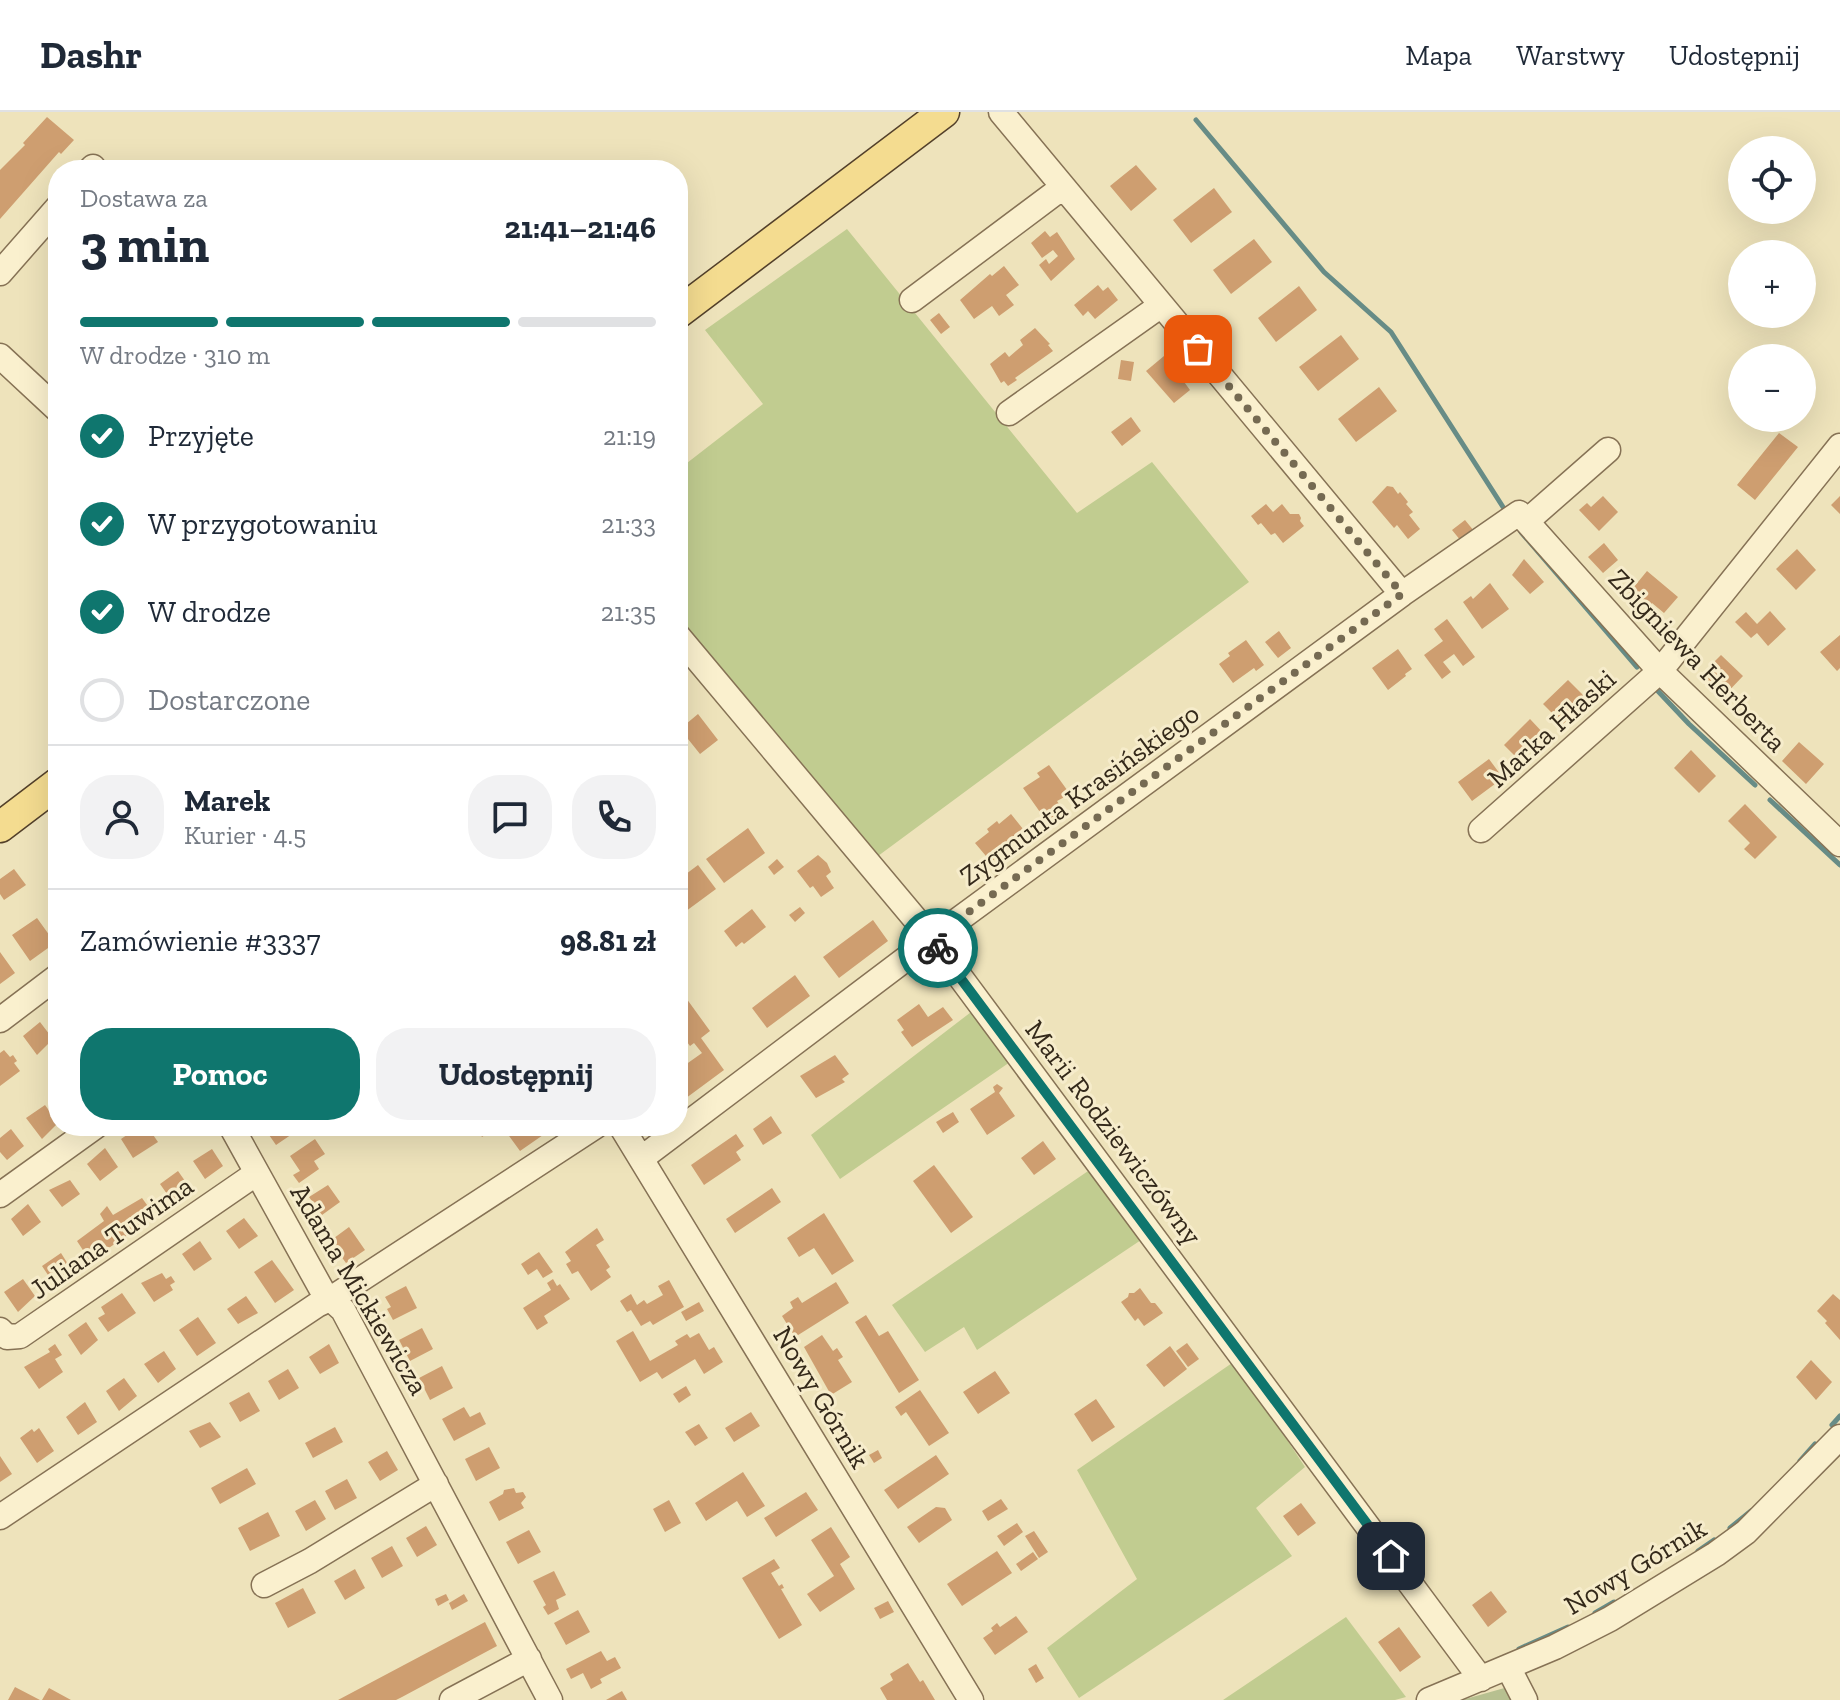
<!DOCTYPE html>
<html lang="pl">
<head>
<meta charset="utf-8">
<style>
  body { margin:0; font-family:"Zilla Slab",serif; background:#f2f2f3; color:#1f2937; height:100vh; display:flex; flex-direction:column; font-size:30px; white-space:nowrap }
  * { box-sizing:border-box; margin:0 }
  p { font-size:26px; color:#747a83 }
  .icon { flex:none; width:44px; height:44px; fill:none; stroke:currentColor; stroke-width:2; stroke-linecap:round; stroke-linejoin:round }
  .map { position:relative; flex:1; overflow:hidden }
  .panel { position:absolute; left:48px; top:48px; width:640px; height:976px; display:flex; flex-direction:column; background:#fff; border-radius:32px; box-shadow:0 8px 32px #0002 }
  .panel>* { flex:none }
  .fabs { position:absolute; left:1728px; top:24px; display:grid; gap:16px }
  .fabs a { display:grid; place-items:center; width:88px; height:88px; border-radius:50%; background:#fff; box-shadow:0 8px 32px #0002; font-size:40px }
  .pin { position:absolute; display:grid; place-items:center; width:68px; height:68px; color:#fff; margin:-34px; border-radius:16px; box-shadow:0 4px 12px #0006 }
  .courier { position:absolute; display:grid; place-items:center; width:80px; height:80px; margin:-40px; border:6px solid #0f766e; border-radius:50%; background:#fff; color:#222; box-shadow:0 2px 10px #0007 }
  .overview em { font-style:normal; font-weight:800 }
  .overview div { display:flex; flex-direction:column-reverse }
  .overview { display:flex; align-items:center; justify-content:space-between; height:136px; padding:0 32px }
  h1 { font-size:52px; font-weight:800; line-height:60px }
  .bar { display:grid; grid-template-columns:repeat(4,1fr); gap:12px 8px; align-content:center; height:96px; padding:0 32px }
  .bar i { height:10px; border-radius:6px; background:#e0e1e3 }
  .bar .selected { background:#0f766e }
  .bar p { grid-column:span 4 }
  .line { display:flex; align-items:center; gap:20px; padding:0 32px; border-top:2px solid #e0e1e3 }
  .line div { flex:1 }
  .round { display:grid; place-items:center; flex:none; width:84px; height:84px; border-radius:32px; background:#f2f2f3 }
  ol { padding:0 32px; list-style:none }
  li { display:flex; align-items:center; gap:24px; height:88px }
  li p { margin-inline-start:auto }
  li .icon { padding:8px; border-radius:50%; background:#0f766e; color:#fff; stroke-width:4 }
  li:last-child { color:#747a83 }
  li i { width:44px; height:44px; border:4px solid #e0e1e3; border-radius:50% }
  .button { display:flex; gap:16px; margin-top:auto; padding:16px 32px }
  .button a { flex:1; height:92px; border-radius:32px; background:#0f766e; color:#fff; font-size:32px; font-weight:800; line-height:92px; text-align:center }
  .button a+a { background:#f2f2f3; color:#1f2937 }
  header { display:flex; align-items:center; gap:48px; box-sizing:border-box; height:112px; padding:0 40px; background:#fff; border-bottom:2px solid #e0e1e3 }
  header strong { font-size:38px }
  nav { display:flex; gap:44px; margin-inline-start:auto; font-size:28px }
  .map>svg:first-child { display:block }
  .green { fill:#c1cc90 }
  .cemetery { fill:#b7c090 }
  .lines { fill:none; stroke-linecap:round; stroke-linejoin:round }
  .stream { stroke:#678c86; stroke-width:5 }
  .building { fill:#ce9e70 }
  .minor-casing { stroke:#867255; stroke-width:27 }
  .major-casing { stroke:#53402a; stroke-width:33 }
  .minor { stroke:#faf0ce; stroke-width:24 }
  .major { stroke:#f4dc90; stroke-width:30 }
  .done { stroke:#756a52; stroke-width:8; stroke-dasharray:0 14.4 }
  .route { stroke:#0f766e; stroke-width:10 }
  .labels { text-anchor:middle; stroke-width:6; stroke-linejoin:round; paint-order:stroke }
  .street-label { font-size:28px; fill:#34291a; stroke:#f6eccb }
</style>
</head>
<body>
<header>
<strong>Dashr</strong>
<nav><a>Mapa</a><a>Warstwy</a><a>Udostępnij</a></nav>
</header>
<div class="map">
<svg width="1840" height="1588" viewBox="0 0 1840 1588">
  <rect width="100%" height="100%" fill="#eee3bb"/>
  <!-- green -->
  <path class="green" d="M847,117L1077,401L1152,350L1249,470L878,744L678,509V358L763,292L705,218Z
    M975,897L1013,948L840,1067L811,1023Z
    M1094,1055L1144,1126L977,1238L964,1215L925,1240L892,1193Z
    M1235,1249L1305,1355L1256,1396L1292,1444L1079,1586L1047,1536L1137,1467L1077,1358Z
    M1346,1505L1406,1585L1395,1588H1223Z"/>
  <!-- cemetery -->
  <path class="cemetery" d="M1508,1575L1515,1588H1462Z"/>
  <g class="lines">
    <!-- stream -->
    <path class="stream" d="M1196,8L1324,160L1391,220L1503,395
      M1521,420L1637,555
      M1656,577L1689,612L1755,673
      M1770,688L1840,753
      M1832,1313L1840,1304
      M1800,1349L1815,1332
      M1730,1416L1751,1399
      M1698,1439L1714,1428
      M1595,1501L1614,1490
      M1519,1537L1568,1515"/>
  </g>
  <!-- building -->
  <path class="building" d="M47,5L74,28L61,42L59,40L0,107V58L25,33L23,31Z
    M1136,53L1157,77L1131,99L1110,74Z
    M1214,76L1232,100L1191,131L1173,108Z
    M1045,119L1050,125L1057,120L1075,147L1051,169L1039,153L1046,147L1049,152L1058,144L1053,138L1042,146L1031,131Z
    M1254,127L1272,150L1231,182L1213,158Z
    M1004,154L1019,173L1006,183L1014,193L999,204L992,194L974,207L960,188L990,162L992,164Z
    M1098,173L1103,179L1108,175L1118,188L1095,207L1088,199L1083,204L1074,193Z
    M1299,174L1317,198L1276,230L1258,206Z
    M939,201L950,215L941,222L930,208Z
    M1035,216L1050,232L1048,233L1053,239L1015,266L1017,268L1008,274L1004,269L1001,271L990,252L1005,240L1009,245L1023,233L1020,228Z
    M1341,223L1359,247L1318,279L1299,255Z
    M1164,244L1169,251L1172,248L1179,256L1176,259L1190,278L1174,291L1146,259Z
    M1121,248L1134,250L1131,269L1118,267Z
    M1379,275L1397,299L1356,330L1338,307Z
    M1131,305L1141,319L1122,334L1111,320Z
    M1779,321L1798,335L1755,388L1737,373Z
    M1387,374L1393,375L1398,382L1400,380L1408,390L1406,392L1413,400L1409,403L1420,417L1408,427L1397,413L1394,416L1372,390Z
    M1603,384L1618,400L1599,419L1579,398L1587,391L1591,395Z
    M1840,384V402L1831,393Z
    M1266,392L1273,400L1282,392L1290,402H1299L1301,406L1300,409L1304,414L1283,431L1275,421L1271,423L1261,411L1258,413L1251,404Z
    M1465,408L1474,419L1461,429L1452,418Z
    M1604,431L1618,448L1603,461L1588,445Z
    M1797,437L1816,458L1796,478L1776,457Z
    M1524,447L1544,470L1530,482L1512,463Z
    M1647,459L1678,485L1664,501L1652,491L1648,496L1629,481Z
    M1490,471L1509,497L1482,517L1463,490L1471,484L1473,487Z
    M1770,499L1786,517L1768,534L1757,521L1751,526L1735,510L1746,500L1757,512Z
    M1447,507L1475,545L1463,554L1454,542L1443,550L1451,560L1442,567L1424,543L1443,529L1434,517Z
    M1279,519L1291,536L1278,546L1265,530Z
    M1840,523V556L1837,559L1820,540Z
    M1246,528L1264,553L1256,559L1254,556L1233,571L1219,552L1230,544L1228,541Z
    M1398,537L1412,557L1405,562L1406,564L1388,578L1372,556Z
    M1721,543L1743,564L1722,586L1700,564Z
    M1568,568L1588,588L1563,612L1543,592Z
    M698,602L718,628L700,642L680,617Z
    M1530,607L1545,623L1519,648L1504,633Z
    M1799,630L1824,652L1806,672L1782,649Z
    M1691,638L1716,664L1699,681L1674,656Z
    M1489,647L1503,666L1472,689L1458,670Z
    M1049,653L1070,682L1057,689L1063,698L1047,710L1023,676L1040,665L1037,661Z
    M1745,692L1777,725L1755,747L1744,737L1750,731L1728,709Z
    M1011,702L1023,717L1019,720L1021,722L1012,730L1010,727L1006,731L1009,735L991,750L975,731L989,720L987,717L997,709L999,712Z
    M748,716L765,741L724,771L706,747Z
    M818,743L827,751L831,760L826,764L834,776L821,785L813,774L810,776L797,759Z
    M777,747L784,755L774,763L768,755Z
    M698,753L716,777L678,805V768Z
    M14,757L26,773L4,788L0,782V767Z
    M800,795L805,801L795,810L789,803Z
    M752,797L766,815L744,832L742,830L736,835L724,819Z
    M37,806L55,831L30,849L12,823Z
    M873,808L888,829L839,866L823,845Z
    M0,840L15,861L0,872Z
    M795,863L810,884L767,916L752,896Z
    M681,879L710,919L701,926L724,958L678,992V958L702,941L694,931L690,934L678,918V881Z
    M919,892L928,905L943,895L953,908L912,935L901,920L904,918L897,908Z
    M40,910L53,927L37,943L23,924Z
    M4,938L10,945L13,943L17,949L14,951L20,959L0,974V941Z
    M835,943L849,962L842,967L845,970L816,986L800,964Z
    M997,972L1003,976L999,981L1015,1004L987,1023L970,997L995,980L993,975Z
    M45,993L58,1011L42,1027L26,1006Z
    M953,1000L959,1010L943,1021L936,1010Z
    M771,1004L782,1021L763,1033L753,1017Z
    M140,1014H147L158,1030L133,1046L121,1027Z
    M178,1014H199L184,1023Z
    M270,1014H304L276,1033L267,1020L272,1017Z
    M475,1014H498L482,1025Z
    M517,1014H556L520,1039L507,1021Z
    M11,1017L24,1034L7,1048L0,1040V1026Z
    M736,1022L744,1034L736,1040L741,1048L704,1073L691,1053Z
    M315,1027L325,1042L314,1049L319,1057L299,1071L293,1063L300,1059L290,1044Z
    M1043,1029L1056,1047L1034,1063L1021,1046Z
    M105,1036L118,1055L100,1069L87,1052Z
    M212,1037L223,1054L205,1067L193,1049Z
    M934,1053L973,1105L951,1121L913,1069Z
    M178,1059L190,1076L172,1089L160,1072Z
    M70,1068L80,1082L62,1095L49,1078Z
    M328,1073L340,1090L322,1103L309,1085Z
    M772,1076L781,1090L735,1121L726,1107Z
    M142,1086L155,1104L90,1149L77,1129L104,1109L100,1102L107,1094L113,1103Z
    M28,1092L41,1110L23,1124L11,1107Z
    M824,1101L854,1149L832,1163L814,1136L799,1145L787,1126Z
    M244,1106L258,1124L239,1137L226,1119Z
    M349,1115L365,1138L346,1151L330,1129Z
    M597,1116L604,1128L596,1133L610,1155L606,1158L611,1165L591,1179L578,1159L572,1162L566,1152L571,1149L565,1140Z
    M200,1129L212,1147L194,1159L182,1142Z
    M539,1140L553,1160L543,1166L537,1157L528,1163L521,1152Z
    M61,1141L71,1157L54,1172L42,1154Z
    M272,1148L294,1178L275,1191L254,1160Z
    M162,1161L166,1167L171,1164L175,1170L170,1173L173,1178L154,1190L141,1171Z
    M23,1167L35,1184L18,1200L4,1180Z
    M553,1167L557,1174L560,1172L570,1187L544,1204L548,1211L537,1218L523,1196L551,1178L547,1171Z
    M669,1168L684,1195L653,1213L650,1209L641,1214L631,1198L627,1200L620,1189L631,1182L637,1193L644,1188L647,1192L663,1183L658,1174Z
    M836,1170L849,1191L795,1225L782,1204L793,1196L790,1190L798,1185L802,1191Z
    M406,1174L417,1196L393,1208L387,1197L391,1195L385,1185Z
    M1140,1176L1151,1191H1155L1163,1201L1144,1214L1138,1206L1135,1209L1121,1190L1128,1185L1129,1181H1134Z
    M122,1181L136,1201L108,1220L98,1206L105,1202L101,1195Z
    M1833,1182L1840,1188V1228L1825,1211L1827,1209L1817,1199Z
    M246,1184L258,1201L238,1212L227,1197Z
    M699,1190L704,1199L686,1209L681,1200Z
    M866,1203L879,1224L888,1219L919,1268L899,1281L855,1210Z
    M198,1205L216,1231L197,1244L179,1218Z
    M86,1210L98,1228L81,1243L68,1223Z
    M422,1216L433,1237L410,1249L399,1228Z
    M633,1219L650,1249L678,1233L675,1229L687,1222L690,1226L699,1221L709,1238L714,1235L723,1250L704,1262L695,1247L662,1267L657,1260L640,1270L616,1229Z
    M822,1223L833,1239L837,1236L843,1245L838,1248L852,1270L831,1283L804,1235Z
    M1187,1231L1199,1247L1188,1255L1176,1239Z
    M55,1232L62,1243L55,1247L63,1260L39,1277L24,1255L50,1240L48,1237Z
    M329,1232L339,1251L320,1262L309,1245Z
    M1170,1234L1187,1257L1164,1275L1146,1253Z
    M164,1239L176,1257L158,1271L144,1252Z
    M1811,1248L1832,1270L1816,1288L1796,1265Z
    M442,1254L453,1276L430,1288L419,1266Z
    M288,1257L299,1276L279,1288L268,1269Z
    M995,1259L1010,1281L978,1302L963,1280Z
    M124,1266L137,1284L119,1299L106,1279Z
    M686,1274L691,1283L679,1291L673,1282Z
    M920,1278L949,1321L929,1334L906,1300L901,1304L895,1295Z
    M249,1280L260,1299L240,1310L229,1291Z
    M1096,1287L1115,1315L1092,1330L1074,1302Z
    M85,1290L97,1310L78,1323L66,1305Z
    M464,1295L470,1305L480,1300L486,1312L454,1329L442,1307Z
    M751,1300L760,1314L734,1330L725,1316Z
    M210,1310L221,1325L200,1336L189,1319Z
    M699,1312L708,1326L695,1334L685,1320Z
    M335,1315L343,1330L313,1346L305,1331Z
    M39,1316L54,1339L37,1351L20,1326L32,1317L34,1320Z
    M489,1335L500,1356L476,1369L465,1347Z
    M878,1338L882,1346L874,1351L869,1343Z
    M387,1339L398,1358L380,1369L368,1350Z
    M936,1343L949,1362L898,1397L884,1378Z
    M0,1344L12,1362L0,1370Z
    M247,1356L256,1372L220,1392L211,1376Z
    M743,1360L765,1394L747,1405L737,1389L706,1409L695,1391Z
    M347,1367L357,1386L335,1398L325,1379Z
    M514,1376L516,1381L523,1380L526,1385L521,1391L524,1396L499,1409L489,1390L503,1382L504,1378Z
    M806,1380L818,1398L776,1425L764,1406Z
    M1001,1387L1008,1397L988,1409L982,1399Z
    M315,1388L326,1407L306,1419L295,1399Z
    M669,1388L681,1411L665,1420L653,1397Z
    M1301,1391L1316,1411L1298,1424L1283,1404Z
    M936,1395L945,1396L952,1408L919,1431L907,1415Z
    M268,1400L280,1424L250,1439L238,1416Z
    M1017,1411L1023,1420L1004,1434L997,1424Z
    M426,1414L437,1433L417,1445L406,1426Z
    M831,1415L850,1445L840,1452L855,1477L820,1500L807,1482L834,1464L811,1428Z
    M529,1418L541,1440L518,1452L506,1430Z
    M1034,1419L1048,1440L1039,1446L1025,1424Z
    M392,1434L403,1454L382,1466L371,1446Z
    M997,1439L1012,1461L962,1494L947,1472Z
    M1033,1440L1038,1447L1021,1459L1016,1452Z
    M774,1447L780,1456L771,1461L779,1474L782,1472L784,1476L781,1477L802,1513L779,1527L742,1466Z
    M355,1457L365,1476L345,1488L334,1469Z
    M554,1459L566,1483L556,1488L559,1497L548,1503L543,1495L546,1493L533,1469Z
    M303,1476L316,1501L288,1516L275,1491Z
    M1491,1479L1507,1500L1488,1515L1472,1493Z
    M446,1482L449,1488L438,1494L435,1487Z
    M464,1482L468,1489L452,1498L449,1491Z
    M888,1489L894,1500L880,1507L874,1496Z
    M578,1498L590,1520L566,1533L554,1511Z
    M1016,1504L1028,1520L995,1543L983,1526L993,1519L991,1516L997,1511L1000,1515Z
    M485,1510L497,1534L402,1585L396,1588H338Z
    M1399,1515L1421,1545L1400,1560L1378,1530Z
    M601,1539L607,1549L615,1545L621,1556L600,1567L602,1571L591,1577L583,1561L571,1567L566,1557Z
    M908,1551L920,1570L923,1568L935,1588H887L880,1576L893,1568L890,1562Z
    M1036,1552L1044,1566L1036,1571L1028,1557Z
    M15,1575L40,1588H8Z
    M49,1576L71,1588H42Z
    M622,1579L627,1588H606Z"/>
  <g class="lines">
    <!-- minor casing -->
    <g class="minor-casing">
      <path id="minor" d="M1001,0L1402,482
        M90,58L93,55
        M0,161L58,95
        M912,188L1063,75
        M0,244L58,298
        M1009,301L1160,194
        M1527,409L1608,338
        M678,524L932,827L1481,1567
        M1481,718L1660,559L1840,334
        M0,908L58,864
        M231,1014L323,1180L343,1198L550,1588
        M621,1014L971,1588
        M642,1046L932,827L1402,482L1519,401L1660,559L1840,732
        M0,1083L96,1014
        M0,1218L7,1225L20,1224L257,1061
        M0,1405L317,1193L332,1186L596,1014
        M264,1473L310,1449L436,1372
        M1508,1555L1525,1588
        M452,1588L529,1547
        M1429,1588L1555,1535L1610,1507L1716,1442L1746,1420L1840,1325"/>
    </g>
    <!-- major casing -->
    <g class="major-casing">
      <path id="major" d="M678,201L944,0
        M0,715L58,671"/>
    </g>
    <!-- minor -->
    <use href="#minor" class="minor"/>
    <!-- major -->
    <use href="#major" class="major"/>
  </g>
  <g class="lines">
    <!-- done -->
    <path class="done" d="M938,836L932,827L1402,482L1198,237"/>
    <!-- route -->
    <path class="route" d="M938,836L1391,1444"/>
  </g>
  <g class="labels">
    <!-- street labels -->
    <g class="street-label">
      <text transform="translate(1698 548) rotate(46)" y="10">Zbigniewa Herberta</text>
      <text transform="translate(1551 616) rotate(-42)" y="10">Marka Hłaski</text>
      <text transform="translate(1079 682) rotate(-36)" y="10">Zygmunta Krasińskiego</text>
      <text transform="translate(1114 1020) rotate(53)" y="10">Marii Rodziewiczówny</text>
      <text transform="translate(111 1125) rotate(-35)" y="10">Juliana Tuwima</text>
      <text transform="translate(360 1177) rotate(59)" y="10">Adama Mickiewicza</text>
      <text transform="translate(822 1285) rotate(59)" y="10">Nowy Górnik</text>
      <text transform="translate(1635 1454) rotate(-31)" y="10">Nowy Górnik</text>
    </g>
  </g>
</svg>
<div class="fabs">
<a><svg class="icon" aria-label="locate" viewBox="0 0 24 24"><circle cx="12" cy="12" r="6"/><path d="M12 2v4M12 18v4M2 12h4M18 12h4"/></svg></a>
<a>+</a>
<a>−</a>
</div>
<div class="pin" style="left:1198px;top:237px;background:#ea580c"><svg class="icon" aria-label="bag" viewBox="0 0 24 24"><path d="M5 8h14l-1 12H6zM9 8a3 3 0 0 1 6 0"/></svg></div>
<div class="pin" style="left:1391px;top:1444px;background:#1f2937"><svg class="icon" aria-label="home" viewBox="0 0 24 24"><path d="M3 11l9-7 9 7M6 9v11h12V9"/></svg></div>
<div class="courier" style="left:938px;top:836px"><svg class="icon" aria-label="bike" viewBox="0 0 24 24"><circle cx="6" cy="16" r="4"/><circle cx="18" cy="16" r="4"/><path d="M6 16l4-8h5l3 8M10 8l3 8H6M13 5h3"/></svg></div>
<section class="panel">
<div class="overview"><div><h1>3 min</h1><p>Dostawa za</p></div><em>21:41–21:46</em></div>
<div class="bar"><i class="selected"></i><i class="selected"></i><i class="selected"></i><i></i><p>W drodze · 310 m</p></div>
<ol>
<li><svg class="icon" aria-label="check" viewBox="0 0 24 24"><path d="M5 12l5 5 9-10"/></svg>Przyjęte<p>21:19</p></li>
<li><svg class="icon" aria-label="check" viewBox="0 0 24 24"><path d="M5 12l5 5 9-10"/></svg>W przygotowaniu<p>21:33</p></li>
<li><svg class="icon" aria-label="check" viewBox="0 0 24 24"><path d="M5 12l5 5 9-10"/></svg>W drodze<p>21:35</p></li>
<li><i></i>Dostarczone</li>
</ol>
<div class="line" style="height:144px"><a class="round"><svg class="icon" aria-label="person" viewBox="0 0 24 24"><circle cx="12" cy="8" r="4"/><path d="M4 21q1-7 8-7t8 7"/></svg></a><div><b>Marek</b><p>Kurier · 4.5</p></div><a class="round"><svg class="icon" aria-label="chat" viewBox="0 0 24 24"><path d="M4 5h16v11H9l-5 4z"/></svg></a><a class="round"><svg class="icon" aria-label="phone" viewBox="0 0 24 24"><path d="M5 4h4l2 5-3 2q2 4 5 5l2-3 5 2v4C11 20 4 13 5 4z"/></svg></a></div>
<div class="line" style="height:104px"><div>Zamówienie #3337</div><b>98.81 zł</b></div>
<div class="button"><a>Pomoc</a><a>Udostępnij</a></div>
</section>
</div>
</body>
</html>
